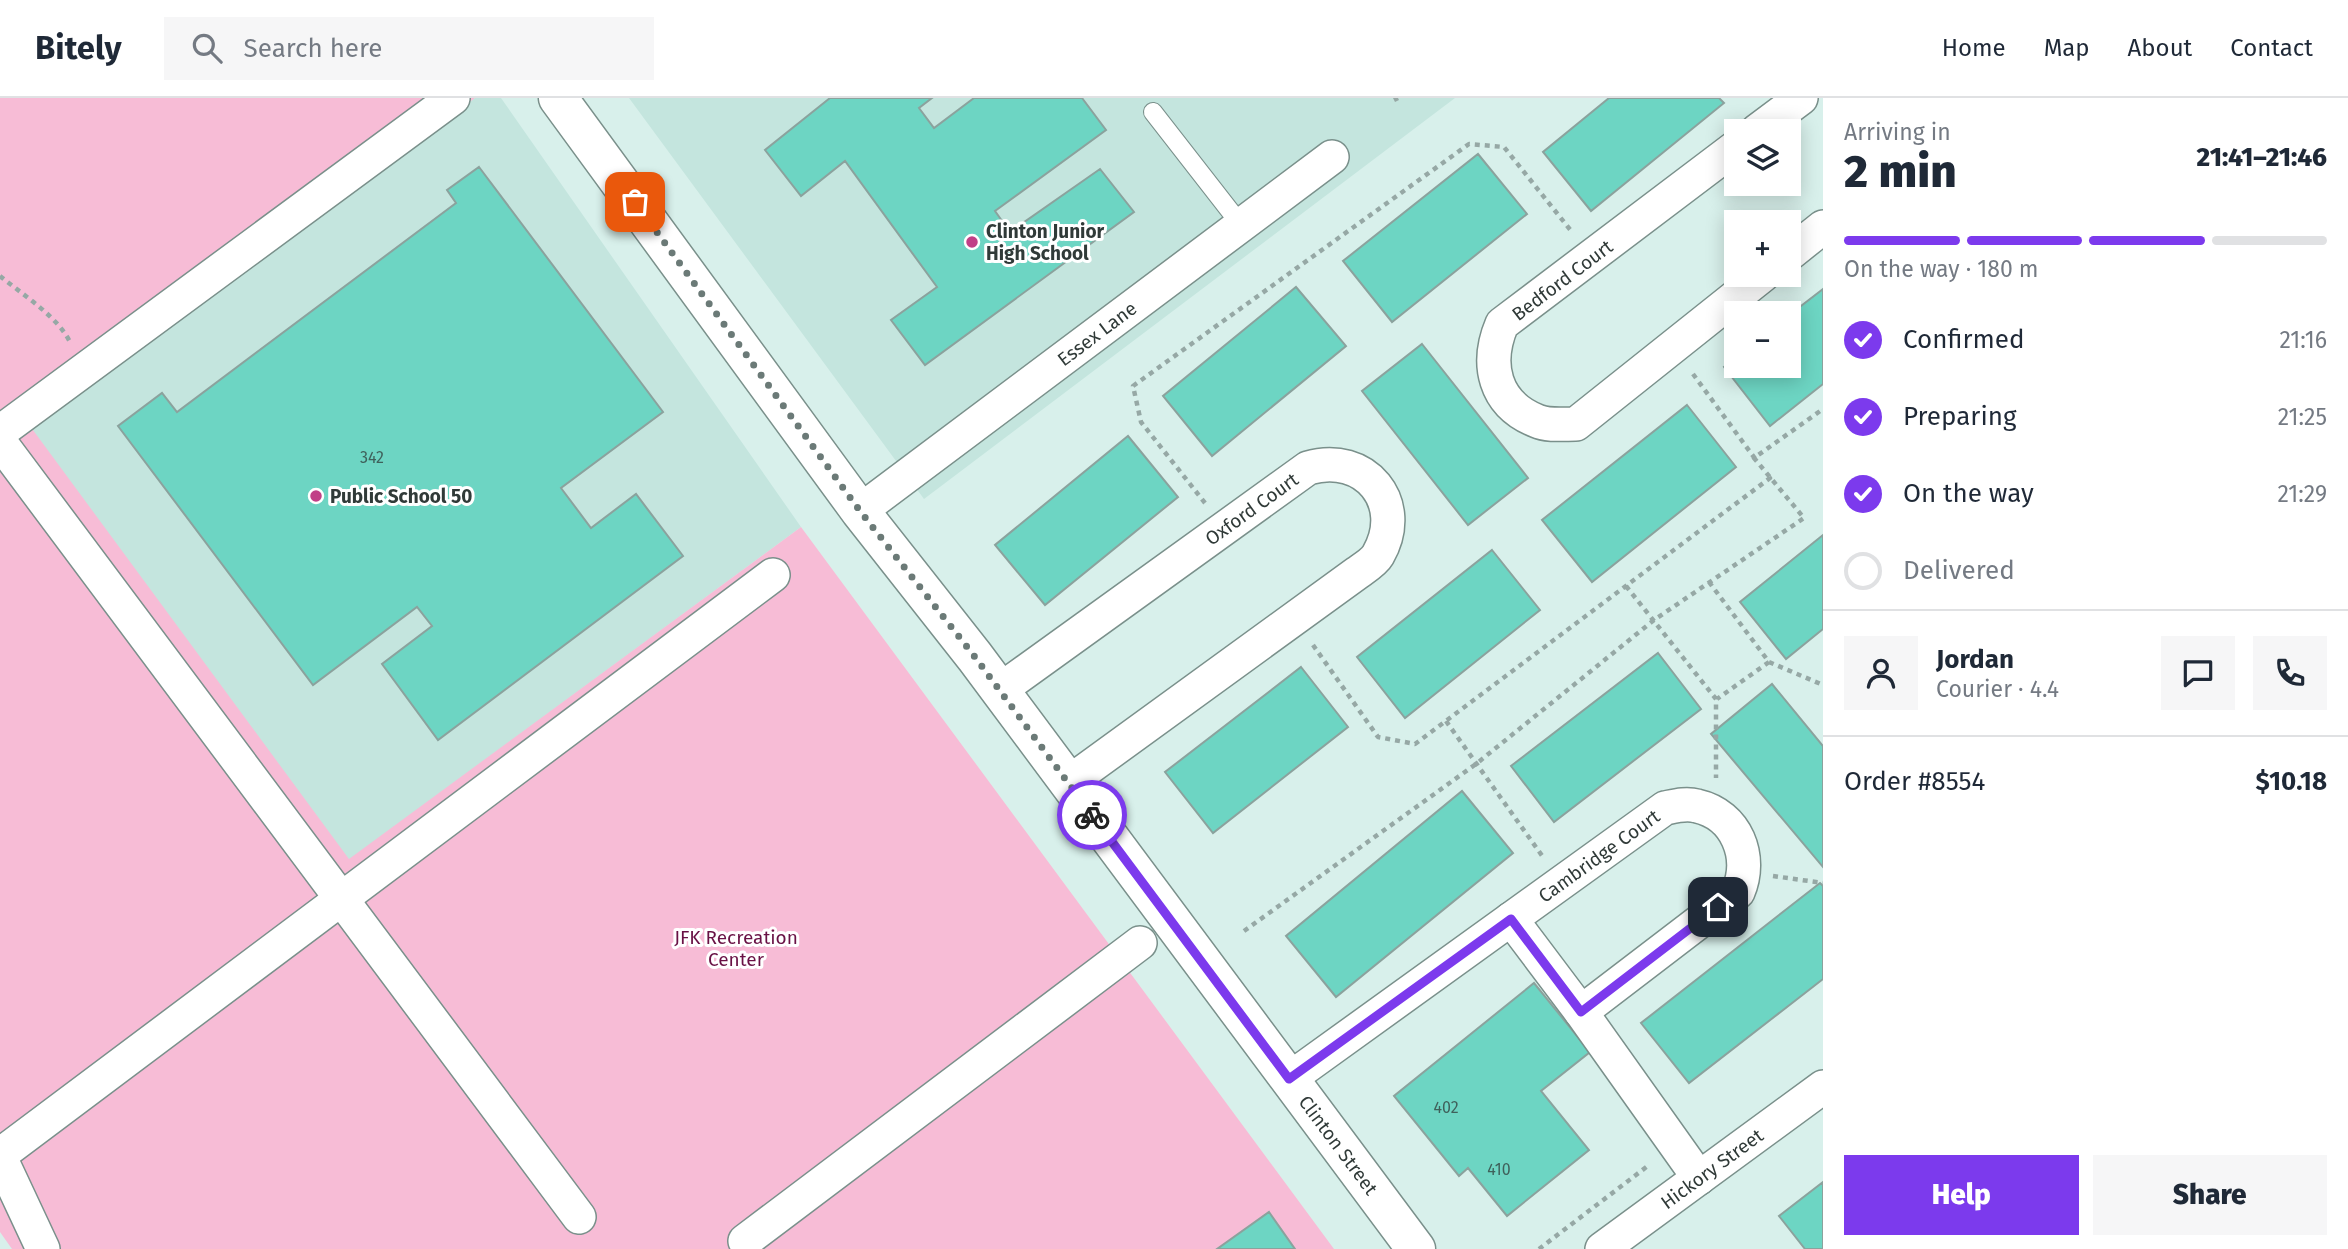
<!DOCTYPE html>
<html lang="en">
<head>
<meta charset="utf-8">
<style>
  body { margin:0; font-family:"Fira Sans",sans-serif; background:#f6f6f7; color:#1f2937; height:100vh; display:flex; flex-direction:column; font-size:26px; white-space:nowrap }
  * { box-sizing:border-box; margin:0 }
  p { font-size:23px; color:#747a83 }
  .icon { flex:none; width:38px; height:38px; fill:none; stroke:currentColor; stroke-width:2; stroke-linecap:round; stroke-linejoin:round }
  .map { position:relative; flex:1; overflow:hidden }
  .drawer { display:flex; flex-direction:column; background:#fff; width:525px }
  .drawer>* { flex:none }
  .tools { position:absolute; left:1724px; top:21px; display:grid; gap:14px }
  .tools a { display:grid; place-items:center; width:77px; height:77px; border-radius:0px; background:#fff; box-shadow:0 4px 18px #0003; font-size:35px }
  .pin { position:absolute; display:grid; place-items:center; width:60px; height:60px; color:#fff; margin:-30px; border-radius:14px; box-shadow:0 4px 10px #0006 }
  .courier { position:absolute; display:grid; place-items:center; width:70px; height:70px; margin:-35px; border:5px solid #7c3aed; border-radius:50%; background:#fff; color:#222; box-shadow:0 2px 9px #0007 }
  .head em { font-style:normal; font-weight:800 }
  .head div { display:flex; flex-direction:column-reverse }
  .head { display:flex; align-items:center; justify-content:space-between; height:119px; padding:0 21px }
  h1 { font-size:46px; font-weight:800; line-height:52px }
  .bar { display:grid; grid-template-columns:repeat(4,1fr); gap:10px 7px; align-content:center; height:84px; padding:0 21px }
  .bar i { height:9px; border-radius:5px; background:#e0e1e3 }
  .bar .selected { background:#7c3aed }
  .bar p { grid-column:span 4 }
  .line { display:flex; align-items:center; gap:18px; padding:0 21px; border-top:2px solid #e0e1e3 }
  .line div { flex:1 }
  .round { display:grid; place-items:center; flex:none; width:74px; height:74px; border-radius:0px; background:#f6f6f7 }
  ol { padding:0 21px; list-style:none }
  li { display:flex; align-items:center; gap:21px; height:77px }
  li p { margin-inline-start:auto }
  li .icon { padding:7px; border-radius:50%; background:#7c3aed; color:#fff; stroke-width:4 }
  li:last-child { color:#747a83 }
  li i { width:38px; height:38px; border:4px solid #e0e1e3; border-radius:50% }
  .button { display:flex; gap:14px; margin-top:auto; padding:14px 21px }
  .button a { flex:1; height:80px; border-radius:0px; background:#7c3aed; color:#fff; font-size:28px; font-weight:800; line-height:80px; text-align:center }
  .button a+a { background:#f6f6f7; color:#1f2937 }
  header { display:flex; align-items:center; gap:42px; box-sizing:border-box; height:98px; padding:0 35px; background:#fff; border-bottom:2px solid #e0e1e3 }
  header strong { font-size:33px }
  nav { display:flex; gap:38px; margin-inline-start:auto; font-size:24px }
  .search { width:490px; height:63px; background:#f6f6f7; display:flex; align-items:center; gap:18px; box-sizing:border-box; padding:0 24px; border-radius:0px; color:#747a83; font-size:26px }
  main { display:flex; flex:1; min-height:0 }
  .map>svg:first-child { display:block }
  .built { fill:#c4e5de }
  .green { fill:#f7bcd6 }
  .building { fill:#6dd5c3; stroke:#8ba29d; stroke-width:2 }
  .lines { fill:none; stroke-linecap:round; stroke-linejoin:round }
  .lane-casing { stroke:#7a908b; stroke-width:20 }
  .street-casing { stroke:#7a908b; stroke-width:36 }
  .primary-casing { stroke:#7a908b; stroke-width:41 }
  .path { stroke:#96a8a5; stroke-width:4.5; stroke-dasharray:5 5; stroke-linecap:butt }
  .lane { stroke:#fff; stroke-width:18 }
  .street { stroke:#fff; stroke-width:33 }
  .primary { stroke:#fff; stroke-width:38 }
  .done { stroke:#6b7a77; stroke-width:7; stroke-dasharray:0 12.6 }
  .route { stroke:#7c3aed; stroke-width:9 }
  .poi-dot { fill:#c13f87; stroke:#fff; stroke-width:2.5 }
  .labels { text-anchor:middle; stroke-width:6; stroke-linejoin:round; paint-order:stroke }
  .number-label { font-size:16px; fill:#3f615b }
  .poi-label { font-size:19px; font-weight:bold; fill:#303a38; stroke:#fff; text-anchor:start }
  .street-label { font-size:19px; fill:#303a38; stroke:#fff }
  .park-label { font-size:19px; fill:#691145; stroke:#fff }
</style>
</head>
<body>
<header>
<strong>Bitely</strong>
<div class="search"><svg class="icon" aria-label="search" viewBox="0 0 24 24"><circle cx="10" cy="10" r="6"/><path d="M15 15l6 6"/></svg>Search here</div>
<nav><a>Home</a><a>Map</a><a>About</a><a>Contact</a></nav>
</header>
<main>
<div class="map">
<svg width="1823" height="1151" viewBox="0 0 1823 1151">
  <rect width="100%" height="100%" fill="#d8f0eb"/>
  <!-- built -->
  <path class="built" d="M475,0H501L801,429L349,762L29,328Z
    M629,0H1455L924,401Z"/>
  <!-- green -->
  <path class="green" d="M0,0H475L30,328L349,761L801,429L1334,1151H12L0,1134Z"/>
  <!-- building -->
  <path class="building" d="M830,0H932L919,10L934,30L974,0H1082L1106,32L995,113L1010,134L1100,71L1134,114L925,267L891,222L937,189L845,63L801,98L765,52Z
    M1609,0H1719L1724,5L1591,113L1543,54Z
    M1478,56L1527,116L1392,224L1343,163Z
    M479,69L663,314L561,390L591,430L636,396L683,458L438,642L382,566L432,528L417,509L313,587L118,328L162,295L177,314L456,105L447,92Z
    M1296,189L1346,248L1212,358L1163,298Z
    M1823,191V286L1770,328L1724,269L1736,259V268H1788V218Z
    M1422,246L1528,380L1468,427L1362,293Z
    M1687,307L1736,369L1592,484L1542,422Z
    M1128,338L1178,399L1045,507L995,447Z
    M1823,437V531L1786,561L1740,504Z
    M1492,452L1540,512L1405,620L1357,559Z
    M1658,555L1701,611L1554,724L1511,668Z
    M1301,569L1348,629L1213,735L1165,674Z
    M1772,586L1823,648V769L1711,636Z
    M1462,693L1513,755L1336,899L1286,838Z
    M1820,785L1823,788V881L1689,985L1641,925Z
    M1534,885L1590,954L1541,993L1589,1052L1507,1118L1468,1070L1459,1078L1394,998Z
    M1823,1084V1151H1805L1779,1118Z
    M1269,1114L1295,1151H1217Z"/>
  <g class="lines">
    <!-- lane casing -->
    <g class="lane-casing">
      <path id="lane" d="M1153,14L1241,127"/>
    </g>
    <!-- street casing -->
    <g class="street-casing">
      <g id="street">
        <path d="M1757,33L1801,0"/>
        <path d="M1736,49L1502,226C1485,266 1494,306 1537,323C1548,328 1564,326 1576,326L1763,177"/>
        <path d="M1788,157L1823,129"/>
        <path d="M0,334L453,0"/>
        <path d="M0,344L579,1119"/>
        <path id="s1" d="M860,413L1332,59"/>
        <path id="s2" d="M1000,592L1308,370C1365,353 1408,405 1378,457C1374,464 1364,470 1357,475L1068,685"/>
        <path d="M1511,821L1581,914L1699,1080"/>
        <path id="s3" d="M1289,981L1665,710C1675,708 1686,705 1697,708C1737,717 1753,759 1738,794L1581,914"/>
        <path d="M0,1057L773,477"/>
        <path d="M0,1059L43,1151"/>
        <path d="M745,1143L1140,845"/>
        <path id="s4" d="M1602,1151L1823,989"/>
      </g>
    </g>
    <!-- primary casing -->
    <g class="primary-casing">
      <g id="primary">
        <path id="s5" d="M558,0L860,413L975,559L1416,1151"/>
      </g>
    </g>
    <!-- path -->
    <path class="path" d="M1394,2L1398,0
      M0,178C23,197 57,218 70,244
      M1693,276L1756,362
      M1205,405L1141,324L1133,288L1469,46L1504,49L1572,134
      M1709,484L1769,564L1717,601
      M1626,488L1716,601V680
      M1313,547L1378,639L1415,646L1770,380L1767,377
      M1769,564L1823,587
      M1446,623L1543,759
      M1773,778L1823,785
      M1244,833L1476,666L1654,522L1804,420L1754,360L1823,311
      M1539,1151L1649,1067"/>
    <!-- lane -->
    <use href="#lane" class="lane"/>
    <!-- street -->
    <use href="#street" class="street"/>
    <!-- primary -->
    <use href="#primary" class="primary"/>
  </g>
  <g class="lines">
    <!-- done -->
    <path class="done" d="M635,104L860,413L975,559L1092,717"/>
    <!-- route -->
    <path class="route" d="M1092,717L1289,981L1511,821L1581,914L1718,809"/>
  </g>
  <!-- markers -->
  <g class="poi-dot">
    <circle cx="972" cy="144" r="7"/>
    <circle cx="316" cy="398" r="7"/>
  </g>
  <g class="labels">
    <!-- number labels -->
    <g class="number-label">
      <text x="372" y="365">342</text>
      <text x="1446" y="1015">402</text>
      <text x="1499" y="1077">410</text>
    </g>
    <!-- poi labels -->
    <g class="poi-label">
      <text x="986" y="140">Clinton Junior<tspan x="986" dy="22">High School</tspan></text>
      <text x="330" y="405">Public School 50</text>
    </g>
    <!-- street labels -->
    <g class="street-label">
      <text transform="translate(1562 182) rotate(-37)" y="7">Bedford Court</text>
      <text dy="7" stroke="none"><textPath href="#s1" startOffset="296">Essex Lane</textPath></text>
      <text dy="7" stroke="none"><textPath href="#s2" startOffset="310">Oxford Court</textPath></text>
      <text dy="7" stroke="none"><textPath href="#s3" startOffset="382">Cambridge Court</textPath></text>
      <text dy="7" stroke="none"><textPath href="#s5" startOffset="1306">Clinton Street</textPath></text>
      <text dy="7" stroke="none"><textPath href="#s4" startOffset="136">Hickory Street</textPath></text>
    </g>
    <!-- park labels -->
    <g class="park-label">
      <text x="736" y="846">JFK Recreation<tspan x="736" dy="22">Center</tspan></text>
    </g>
  </g>
</svg>
<div class="tools">
<a><svg class="icon" aria-label="layers" viewBox="0 0 24 24"><path d="M12 4l9 5-9 5-9-5zM3 14l9 5 9-5"/></svg></a>
<a>+</a>
<a>−</a>
</div>
<div class="pin" style="left:635px;top:104px;background:#ea580c"><svg class="icon" aria-label="bag" viewBox="0 0 24 24"><path d="M5 8h14l-1 12H6zM9 8a3 3 0 0 1 6 0"/></svg></div>
<div class="pin" style="left:1718px;top:809px;background:#1f2937"><svg class="icon" aria-label="home" viewBox="0 0 24 24"><path d="M3 11l9-7 9 7M6 9v11h12V9"/></svg></div>
<div class="courier" style="left:1092px;top:717px"><svg class="icon" aria-label="bike" viewBox="0 0 24 24"><circle cx="6" cy="16" r="4"/><circle cx="18" cy="16" r="4"/><path d="M6 16l4-8h5l3 8M10 8l3 8H6M13 5h3"/></svg></div>
</div>
<section class="drawer">
<div class="head"><div><h1>2 min</h1><p>Arriving in</p></div><em>21:41–21:46</em></div>
<div class="bar"><i class="selected"></i><i class="selected"></i><i class="selected"></i><i></i><p>On the way · 180 m</p></div>
<ol>
<li><svg class="icon" aria-label="check" viewBox="0 0 24 24"><path d="M5 12l5 5 9-10"/></svg>Confirmed<p>21:16</p></li>
<li><svg class="icon" aria-label="check" viewBox="0 0 24 24"><path d="M5 12l5 5 9-10"/></svg>Preparing<p>21:25</p></li>
<li><svg class="icon" aria-label="check" viewBox="0 0 24 24"><path d="M5 12l5 5 9-10"/></svg>On the way<p>21:29</p></li>
<li><i></i>Delivered</li>
</ol>
<div class="line" style="height:126px"><a class="round"><svg class="icon" aria-label="person" viewBox="0 0 24 24"><circle cx="12" cy="8" r="4"/><path d="M4 21q1-7 8-7t8 7"/></svg></a><div><b>Jordan</b><p>Courier · 4.4</p></div><a class="round"><svg class="icon" aria-label="chat" viewBox="0 0 24 24"><path d="M4 5h16v11H9l-5 4z"/></svg></a><a class="round"><svg class="icon" aria-label="phone" viewBox="0 0 24 24"><path d="M5 4h4l2 5-3 2q2 4 5 5l2-3 5 2v4C11 20 4 13 5 4z"/></svg></a></div>
<div class="line" style="height:91px"><div>Order #8554</div><b>$10.18</b></div>
<div class="button"><a>Help</a><a>Share</a></div>
</section>
</main>
</body>
</html>
